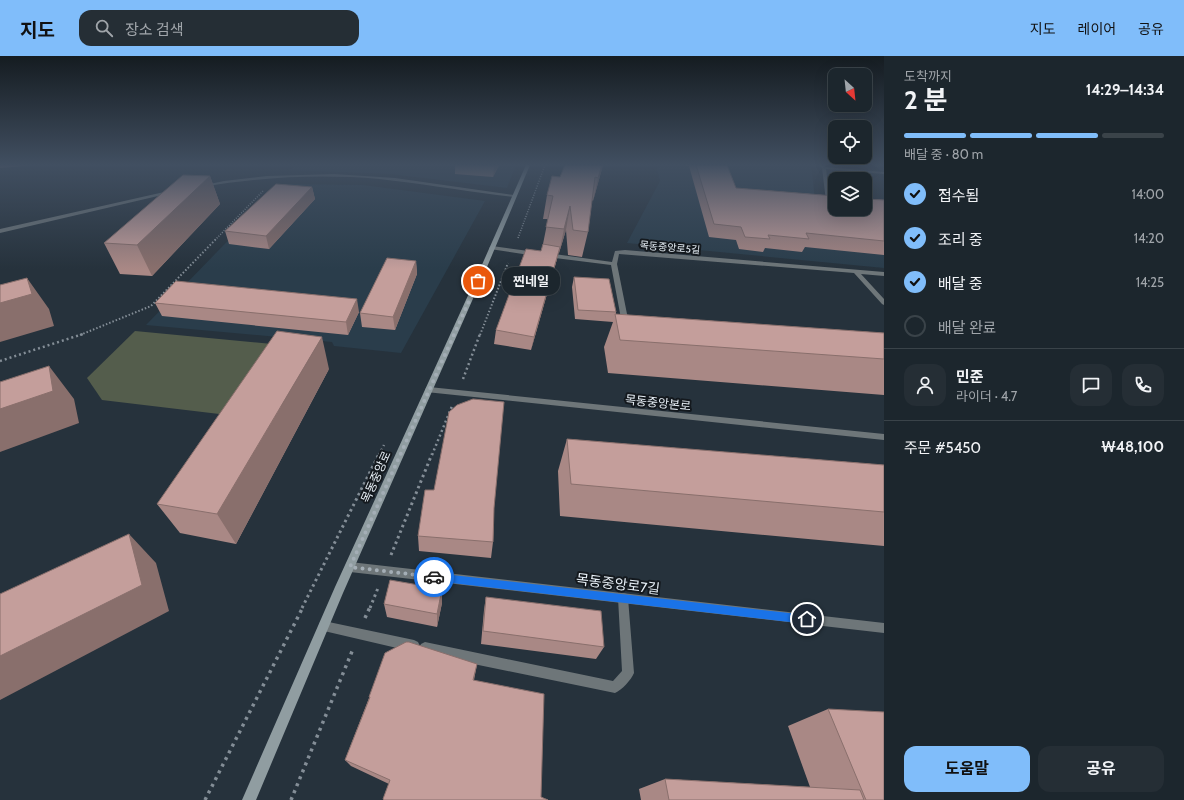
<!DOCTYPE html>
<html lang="ko">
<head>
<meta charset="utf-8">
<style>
  body { margin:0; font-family:Cabin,"Noto Sans KR",sans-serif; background:#252e35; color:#f1f3f6; height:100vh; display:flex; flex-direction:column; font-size:15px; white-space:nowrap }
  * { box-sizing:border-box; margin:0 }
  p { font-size:13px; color:#a0a5aa }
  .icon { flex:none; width:22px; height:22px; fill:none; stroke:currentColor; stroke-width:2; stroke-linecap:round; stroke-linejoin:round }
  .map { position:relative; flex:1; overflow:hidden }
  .drawer { display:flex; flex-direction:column; background:#1c262d; width:300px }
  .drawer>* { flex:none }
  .needle { width:26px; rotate:153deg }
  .controls { position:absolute; left:828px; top:12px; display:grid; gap:8px }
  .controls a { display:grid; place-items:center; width:44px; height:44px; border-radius:8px; background:#1c262d; box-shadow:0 4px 16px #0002,0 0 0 1px #3a4349; font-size:20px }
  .pin { position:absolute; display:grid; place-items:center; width:34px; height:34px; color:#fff; margin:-17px; border:2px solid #fff; border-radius:50%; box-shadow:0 1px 4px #0007 }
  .courier { position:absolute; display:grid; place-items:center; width:40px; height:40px; margin:-20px; border:3px solid #1a73e8; border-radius:50%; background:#fff; color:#222; box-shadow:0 1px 5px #0007 }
  .bubble { position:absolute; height:28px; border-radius:12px; background:#1c262d; box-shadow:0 4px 16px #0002,0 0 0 1px #3a4349; font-size:13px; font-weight:700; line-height:28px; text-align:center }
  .head em { font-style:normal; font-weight:700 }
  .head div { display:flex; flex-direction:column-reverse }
  .head { display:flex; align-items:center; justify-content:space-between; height:68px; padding:0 20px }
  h1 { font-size:26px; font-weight:700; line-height:30px }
  .bar { display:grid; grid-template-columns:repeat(4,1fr); gap:6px 4px; align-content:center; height:48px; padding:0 20px }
  .bar i { height:5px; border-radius:3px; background:#3a4349 }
  .bar .active { background:#80bdfa }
  .bar p { grid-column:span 4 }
  .line { display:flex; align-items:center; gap:10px; padding:0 20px; border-top:1px solid #3a4349 }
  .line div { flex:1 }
  .round { display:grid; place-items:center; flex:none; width:42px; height:42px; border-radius:12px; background:#252e35 }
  ol { padding:0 20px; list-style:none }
  li { display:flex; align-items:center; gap:12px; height:44px }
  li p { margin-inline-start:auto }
  li .icon { padding:4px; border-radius:50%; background:#80bdfa; color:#111; stroke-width:4 }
  li:last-child { color:#a0a5aa }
  li i { width:22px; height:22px; border:2px solid #3a4349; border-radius:50% }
  .action { display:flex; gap:8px; margin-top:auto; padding:8px 20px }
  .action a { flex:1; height:46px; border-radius:12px; background:#80bdfa; color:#111; font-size:16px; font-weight:700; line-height:46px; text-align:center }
  .action a+a { background:#252e35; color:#f1f3f6 }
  header { display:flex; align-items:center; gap:24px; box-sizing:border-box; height:56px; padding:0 20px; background:#80bdfa; color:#111 }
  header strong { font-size:19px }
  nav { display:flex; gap:22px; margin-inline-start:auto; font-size:14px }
  .search { width:280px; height:36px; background:#252e35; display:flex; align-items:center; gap:10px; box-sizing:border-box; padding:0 14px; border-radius:12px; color:#a0a5aa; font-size:15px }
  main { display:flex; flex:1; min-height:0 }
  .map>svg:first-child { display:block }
  .built { fill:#2a3d4b }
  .green { fill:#545d4c }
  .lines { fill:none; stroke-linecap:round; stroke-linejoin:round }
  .path-far4 { stroke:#848e97; stroke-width:1.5; stroke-dasharray:1 1.5; stroke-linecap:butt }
  .path-far3 { stroke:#848e97; stroke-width:2; stroke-dasharray:1.5 2; stroke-linecap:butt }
  .path-far2 { stroke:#848e97; stroke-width:2.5; stroke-dasharray:2 3; stroke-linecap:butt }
  .path-far1 { stroke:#848e97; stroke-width:3; stroke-dasharray:2.5 3.5; stroke-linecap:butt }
  .path { stroke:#848e97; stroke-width:3.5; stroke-dasharray:3 4.5; stroke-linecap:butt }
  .service { fill:#6e7679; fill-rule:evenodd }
  .minor { fill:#6e7679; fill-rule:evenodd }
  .tertiary { fill:#6e7679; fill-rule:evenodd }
  .secondary { fill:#909da1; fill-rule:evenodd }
  .wall { fill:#a98885 }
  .shaded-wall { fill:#896f6c }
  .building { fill:#c49e9b; stroke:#896f6c }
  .route { fill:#1a73e8 }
  .done { stroke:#a4aeb6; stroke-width:4; stroke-dasharray:0 7.2 }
  .labels { text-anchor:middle; stroke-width:4; stroke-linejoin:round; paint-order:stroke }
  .far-street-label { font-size:10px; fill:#e8f0f7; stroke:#14191e }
  .street-label { font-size:12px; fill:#e8f0f7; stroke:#14191e }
  .near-street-label { font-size:14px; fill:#e8f0f7; stroke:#14191e }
</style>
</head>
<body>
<header>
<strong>지도</strong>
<div class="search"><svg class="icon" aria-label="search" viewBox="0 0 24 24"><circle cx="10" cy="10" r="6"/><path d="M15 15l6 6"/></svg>장소 검색</div>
<nav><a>지도</a><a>레이어</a><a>공유</a></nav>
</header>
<main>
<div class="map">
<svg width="884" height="744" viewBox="0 0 884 744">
  <rect width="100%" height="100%" fill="#26323c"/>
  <!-- built -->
  <path class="built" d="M296,109H516L507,132L390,118L290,114Z
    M656,109H809L812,114L815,148L835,153L884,158V212L627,187L660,125Z
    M283,128L363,129L485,145L401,297L334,290L332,286L146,269Z"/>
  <!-- green -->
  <path class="green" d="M135,275L283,289L236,360L102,344L87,322Z"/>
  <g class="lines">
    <!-- path-far4 -->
    <path class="path-far4" d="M518,182L545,109
      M215,184L263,135"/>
    <!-- path-far3 -->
    <path class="path-far3" d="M80,279L151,250L216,183
      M480,279L508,207"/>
    <!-- path-far2 -->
    <path class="path-far2" d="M0,305L83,278
      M463,323L480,278
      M379,399L384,389
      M432,399L452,350"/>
    <!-- path-far1 -->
    <path class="path-far1" d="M391,499L432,398
      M302,552L379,398
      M370,552L378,532"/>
    <!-- path -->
    <path class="path" d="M365,562L370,551
      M205,744L303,551
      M291,744L353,593"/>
    <!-- service -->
    <path class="service" d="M623,537L627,538L628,542L634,617C631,624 622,634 615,637L425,598L421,596L419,592L421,588L425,586L613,625L622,615L618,542L619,538Z
      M324,565L414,584L418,586L420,590L418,594L414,596L324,575L320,574L319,570L320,566Z"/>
    <!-- minor -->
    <path class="minor" d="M819,109H823L825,111L884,116V118L826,113L830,144L835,145V147L826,145L822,112Z
      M334,118L395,122L514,139L516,140L514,141L497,139C458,134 418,127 379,123C320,118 261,121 202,131L200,130L224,125L267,120Z
      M173,134L175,135V136L0,177V173Z
      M492,190L536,196L539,198L536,200L490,193L489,192Z
      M625,194L884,216V220L861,218L884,243V249L882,248L854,217L619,198L617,208L629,268L625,270L622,268L611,209L547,201L544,199L547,197L612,206L615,195Z
      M350,506L884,567V577L350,516L346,514L345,511L346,508Z"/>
    <!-- tertiary -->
    <path class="tertiary" d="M429,331L884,378V384L426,336L425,334L426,332Z"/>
    <!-- secondary -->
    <path class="secondary" d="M526,109H530L487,211L343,537L256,744H242L335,531L481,211Z"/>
  </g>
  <!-- wall -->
  <path class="wall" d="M455,109H499L493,121L455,118Z
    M603,109L593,145L592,144L588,176L582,201L568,199L566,174L559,197H558L557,203L531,294L494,288L496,274L541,195L543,188L548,163H543L547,139L560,121Z
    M678,109H727L736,132L884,144V199L805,191L802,196L765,192L763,196L739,193L736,184L709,181L689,110Z
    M210,120L220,148L152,220L120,218L104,187Z
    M312,131L315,143L269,193L229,188L225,175Z
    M416,205L417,218L395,274L362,271L360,257Z
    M574,221L616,256V258L884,277V339L608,317L604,291L613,266L575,263L572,231Z
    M155,247L359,256L348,279L162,260Z
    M329,313L236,488L180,477L157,448Z
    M567,383L884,409V490L560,460L558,415Z
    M494,452L493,486L491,502L419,495L418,480Z
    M486,541L604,591L596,603L481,588L484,554Z
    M442,547L437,571L387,561L384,548Z
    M477,608L474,624L541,741L548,744H383V743L389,728L351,710L345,704L369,642V641Z
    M828,653L884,744H641L639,733L665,723L810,731L788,670Z"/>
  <!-- shaded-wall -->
  <path class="shaded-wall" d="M0,109H37L0,112Z
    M494,109H499L493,121L494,110Z
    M602,109H603L593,145L598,122Z
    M210,120L220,148L152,220L137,189Z
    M312,131L315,143L269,193L266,180Z
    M570,150L566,174L559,197L564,173Z
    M560,191L557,203L531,294L534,281Z
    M416,205L417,218L395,274L393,261Z
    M27,222L49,253L54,270L0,286V247Z
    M357,243L359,256L348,279L346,266Z
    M322,281L329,313L236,488L217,458Z
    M49,310L74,343L79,367L0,396V353Z
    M129,478L156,507L169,555L0,644V600Z
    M442,533V547L437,571V558Z"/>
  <!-- building -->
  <path class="building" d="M479,109H494V110Z
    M565,109H602L598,122L595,121L588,176L573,174L570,150L564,173L546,171L553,140L547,139L552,120L560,121Z
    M696,109H727L736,132L835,140V153H865V143L884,144V185L806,177L809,183L768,179L770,183L745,181L741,171L714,168Z
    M183,119L210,120L137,189L104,187Z
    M276,128L312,131L266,180L225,175Z
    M543,188L560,191L534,281L496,274L526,193L541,195Z
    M387,202L416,205L393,261L360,257Z
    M574,221L609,223L616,256L578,254Z
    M27,222L32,238L0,247V229Z
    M176,225L357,243L346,266L155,247Z
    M615,258L884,277V303L620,284Z
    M277,275L322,281L217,458L157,448Z
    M49,310L53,335L0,353V326Z
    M473,343L504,346L494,452L493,486L418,480L425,434H434L449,356L457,349Z
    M567,383L884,409V456L571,428Z
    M129,478L142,529L0,600V538Z
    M390,524L442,533L437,558L384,548Z
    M486,541L601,555L604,591L483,575Z
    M406,586H409L477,608L473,624L544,638L541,741L548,744H384L383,743L390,724L345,704L370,641H369L385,597Z
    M828,653L884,656V744H866Z
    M665,723L860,734L864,744H669Z"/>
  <!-- sky -->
  <linearGradient id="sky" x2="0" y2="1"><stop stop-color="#151c21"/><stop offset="0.51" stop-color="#414f61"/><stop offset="1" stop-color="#414f61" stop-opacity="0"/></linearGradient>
  <rect width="884" height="213" fill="url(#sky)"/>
  <!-- route -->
  <path class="route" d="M434,517L807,559L810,560L811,563L810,567L807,568L434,525L430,521Z"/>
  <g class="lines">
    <!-- done -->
    <path class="done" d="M434,521L350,511L478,225"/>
  </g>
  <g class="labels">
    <!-- far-street labels -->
    <g class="far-street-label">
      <text transform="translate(670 191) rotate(5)" y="4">목동중앙로5길</text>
    </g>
    <!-- street labels -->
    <g class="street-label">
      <text transform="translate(658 347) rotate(6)" y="4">목동중앙본로</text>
      <text transform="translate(376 421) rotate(-66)" y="4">목동중앙로</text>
    </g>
    <!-- near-street labels -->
    <g class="near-street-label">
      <text transform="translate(618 528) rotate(7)" y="5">목동중앙로7길</text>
    </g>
  </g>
</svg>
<div class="controls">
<a><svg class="needle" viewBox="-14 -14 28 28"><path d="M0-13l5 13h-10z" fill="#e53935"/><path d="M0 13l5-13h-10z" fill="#a0a5aa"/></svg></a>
<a><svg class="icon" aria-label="locate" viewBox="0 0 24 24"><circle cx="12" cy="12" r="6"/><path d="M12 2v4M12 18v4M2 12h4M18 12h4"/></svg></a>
<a><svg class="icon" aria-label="layers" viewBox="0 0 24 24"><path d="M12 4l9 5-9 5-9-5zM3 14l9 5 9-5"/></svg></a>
</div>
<div class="pin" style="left:478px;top:225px;background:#ea580c"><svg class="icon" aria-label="bag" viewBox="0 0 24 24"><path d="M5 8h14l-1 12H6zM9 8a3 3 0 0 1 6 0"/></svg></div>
<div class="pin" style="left:807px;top:563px;background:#1f2937"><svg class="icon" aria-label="home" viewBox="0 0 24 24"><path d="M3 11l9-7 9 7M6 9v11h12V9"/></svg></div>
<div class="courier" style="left:434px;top:521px"><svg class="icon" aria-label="car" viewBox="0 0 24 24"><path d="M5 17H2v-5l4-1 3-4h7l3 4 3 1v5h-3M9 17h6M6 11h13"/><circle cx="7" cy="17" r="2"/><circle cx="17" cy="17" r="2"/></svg></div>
<div class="bubble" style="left:502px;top:211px;width:58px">찐네일</div>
</div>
<section class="drawer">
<div class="head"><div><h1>2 분</h1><p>도착까지</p></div><em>14:29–14:34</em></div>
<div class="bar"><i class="active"></i><i class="active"></i><i class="active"></i><i></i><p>배달 중 · 80 m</p></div>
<ol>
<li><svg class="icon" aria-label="check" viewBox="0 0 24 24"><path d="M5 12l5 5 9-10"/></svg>접수됨<p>14:00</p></li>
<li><svg class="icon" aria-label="check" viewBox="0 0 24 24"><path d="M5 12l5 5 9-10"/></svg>조리 중<p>14:20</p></li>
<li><svg class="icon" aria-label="check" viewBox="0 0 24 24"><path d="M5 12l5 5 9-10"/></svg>배달 중<p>14:25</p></li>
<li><i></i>배달 완료</li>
</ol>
<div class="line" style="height:72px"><a class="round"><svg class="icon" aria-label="person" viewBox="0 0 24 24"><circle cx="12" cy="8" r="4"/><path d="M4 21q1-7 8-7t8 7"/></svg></a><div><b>민준</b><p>라이더 · 4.7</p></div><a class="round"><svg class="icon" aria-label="chat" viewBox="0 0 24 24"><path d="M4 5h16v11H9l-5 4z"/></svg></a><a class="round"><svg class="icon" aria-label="phone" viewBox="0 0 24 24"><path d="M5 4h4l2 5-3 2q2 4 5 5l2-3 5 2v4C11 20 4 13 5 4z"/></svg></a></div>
<div class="line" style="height:52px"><div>주문 #5450</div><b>₩48,100</b></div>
<div class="action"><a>도움말</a><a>공유</a></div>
</section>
</main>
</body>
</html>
